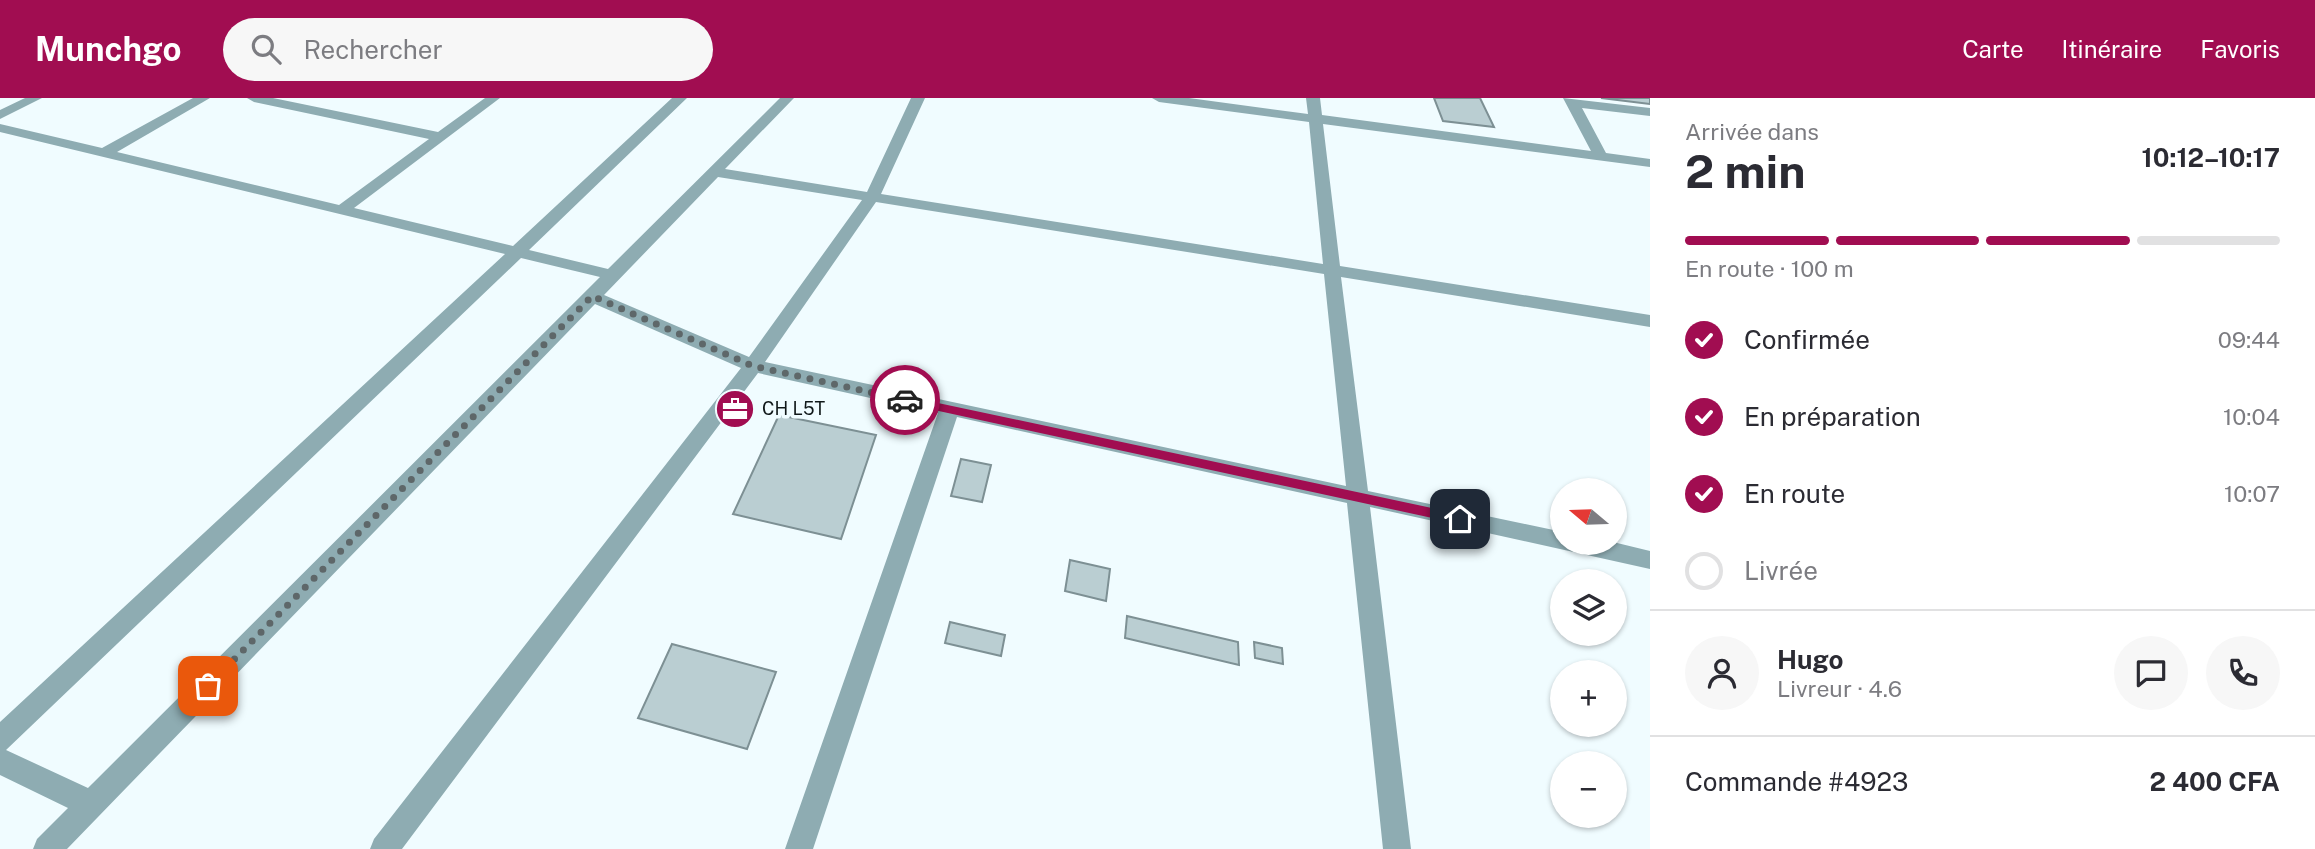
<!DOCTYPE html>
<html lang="fr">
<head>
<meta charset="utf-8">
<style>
  body { margin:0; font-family:"Public Sans",sans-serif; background:#f7f7f7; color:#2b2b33; height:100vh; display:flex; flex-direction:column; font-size:26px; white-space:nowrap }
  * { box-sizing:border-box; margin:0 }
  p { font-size:23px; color:#7c7c81 }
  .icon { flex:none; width:38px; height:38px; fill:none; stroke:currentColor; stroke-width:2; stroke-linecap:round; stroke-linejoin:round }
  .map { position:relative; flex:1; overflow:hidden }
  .side { display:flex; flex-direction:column; background:#fff; width:665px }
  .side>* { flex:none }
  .needle { width:46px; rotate:289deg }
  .tools { position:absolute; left:1550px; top:380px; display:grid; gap:14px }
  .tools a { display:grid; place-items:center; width:77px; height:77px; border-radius:50%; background:#fff; box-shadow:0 2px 5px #0004; font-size:35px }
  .pin { position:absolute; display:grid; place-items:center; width:60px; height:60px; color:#fff; margin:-30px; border-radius:14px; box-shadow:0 4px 10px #0006 }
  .courier { position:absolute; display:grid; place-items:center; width:70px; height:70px; margin:-35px; border:5px solid #a10d51; border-radius:50%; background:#fff; color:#222; box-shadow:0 2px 9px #0007 }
  .summary em { font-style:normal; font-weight:700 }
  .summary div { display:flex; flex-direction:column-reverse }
  .summary { display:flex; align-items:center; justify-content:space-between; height:119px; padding:0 35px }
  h1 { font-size:46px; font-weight:700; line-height:52px }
  .bar { display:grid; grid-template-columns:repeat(4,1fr); gap:10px 7px; align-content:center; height:84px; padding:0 35px }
  .bar i { height:9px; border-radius:5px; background:#e1e1e2 }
  .bar .on { background:#a10d51 }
  .bar p { grid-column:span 4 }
  .line { display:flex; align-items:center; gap:18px; padding:0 35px; border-top:2px solid #e1e1e2 }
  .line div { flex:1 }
  .round { display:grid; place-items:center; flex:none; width:74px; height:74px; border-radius:37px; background:#f7f7f7 }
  ol { padding:0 35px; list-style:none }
  li { display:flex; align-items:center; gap:21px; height:77px }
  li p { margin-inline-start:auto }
  li .icon { padding:7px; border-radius:50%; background:#a10d51; color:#fff; stroke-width:4 }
  li:last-child { color:#7c7c81 }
  li i { width:38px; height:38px; border:4px solid #e1e1e2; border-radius:50% }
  header { display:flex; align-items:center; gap:42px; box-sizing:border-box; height:98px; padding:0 35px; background:#a10d51; color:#fff }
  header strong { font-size:33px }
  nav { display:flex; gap:38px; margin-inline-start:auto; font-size:24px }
  .search { width:490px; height:63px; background:#f7f7f7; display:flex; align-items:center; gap:18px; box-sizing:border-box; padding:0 24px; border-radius:38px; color:#7c7c81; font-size:26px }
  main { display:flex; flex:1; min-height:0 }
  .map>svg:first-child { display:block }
  .building { fill:#baced2; stroke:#7d9094; stroke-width:2 }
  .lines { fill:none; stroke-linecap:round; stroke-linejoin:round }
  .street { fill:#8eacb2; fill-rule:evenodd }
  .route { fill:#a10d51 }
  .done { stroke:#5e6769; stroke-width:7; stroke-dasharray:0 12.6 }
  .labels { text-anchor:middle; stroke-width:7; stroke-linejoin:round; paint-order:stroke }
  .poi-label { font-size:18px; fill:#0f1718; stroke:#f0fcff; text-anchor:start }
</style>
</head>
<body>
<header>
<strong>Munchgo</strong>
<div class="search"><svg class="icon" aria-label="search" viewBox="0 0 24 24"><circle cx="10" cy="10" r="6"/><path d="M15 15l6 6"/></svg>Rechercher</div>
<nav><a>Carte</a><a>Itinéraire</a><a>Favoris</a></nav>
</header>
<main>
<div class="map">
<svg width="1650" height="751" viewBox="0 0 1650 751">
  <rect width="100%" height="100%" fill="#f0fcff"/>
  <!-- building -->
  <path class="building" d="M1434,0H1480L1494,29L1443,23Z
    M1601,0H1650V6Z
    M779,317L876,337L841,441L733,416Z
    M961,361L991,367L982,404L951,398Z
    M1070,462L1110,471L1106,503L1065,493Z
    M1127,518L1238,544L1239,567L1125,540Z
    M950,524L1005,537L1001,558L945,545Z
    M1254,544L1282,550L1283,566L1255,560Z
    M672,546L776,574L747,651L638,620Z"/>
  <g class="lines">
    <!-- street -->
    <path class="street" d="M25,0H42L0,21V12Z
      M193,0H210L117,54L339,107L429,41L254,4L247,0H273L438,34L485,0H500L354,110L513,148L672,0H687L529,152L608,171L780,0H794L725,71L867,94L911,0H925L881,96L1323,166L1309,24L1159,4L1152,0H1189L1308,16L1306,0H1320L1322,17L1591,53L1563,0L1650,10V18L1582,10L1606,55L1650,61V69L1323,26L1340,168L1650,217V229L1341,179L1368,393L1563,434V444H1613L1650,453V471L1370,409L1411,751H1383L1347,405L957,319L813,751H785L938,315L758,275L402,751H370L374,741L741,270L595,206L67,751H33L37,741L68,710L0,677V624L505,156L0,34V26L102,50ZM718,79L862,102L749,259L604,197ZM876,104L1324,176L1346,388L765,264ZM521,160L600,179L88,690L6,652Z"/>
  </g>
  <!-- route -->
  <path class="route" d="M905,298L1460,416L1466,421L1460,426L902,305L900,302Z"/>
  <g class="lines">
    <!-- done -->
    <path class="done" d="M208,588L592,198L753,268L905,302"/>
  </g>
  <!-- icons -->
  <defs>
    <g id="office-disc" transform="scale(2.0125)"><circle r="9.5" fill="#a10d51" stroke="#f0fcff"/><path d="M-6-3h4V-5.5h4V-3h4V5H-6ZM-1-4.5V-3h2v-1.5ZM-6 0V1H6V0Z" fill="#fff"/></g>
  </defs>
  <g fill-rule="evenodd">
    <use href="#office-disc" x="735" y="311"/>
  </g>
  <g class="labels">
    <!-- poi labels -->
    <g class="poi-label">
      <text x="762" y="317">CH L5T</text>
    </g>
  </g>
</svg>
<div class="tools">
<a><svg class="needle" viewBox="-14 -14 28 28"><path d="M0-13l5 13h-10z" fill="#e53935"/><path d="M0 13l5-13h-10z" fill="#7c7c81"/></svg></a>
<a><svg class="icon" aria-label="layers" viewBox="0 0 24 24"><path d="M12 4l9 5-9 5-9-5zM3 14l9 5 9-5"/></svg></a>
<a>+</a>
<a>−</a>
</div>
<div class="pin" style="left:208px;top:588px;background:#ea580c"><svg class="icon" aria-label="bag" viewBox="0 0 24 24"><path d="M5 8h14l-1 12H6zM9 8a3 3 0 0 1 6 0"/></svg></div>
<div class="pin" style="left:1460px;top:421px;background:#1f2937"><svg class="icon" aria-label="home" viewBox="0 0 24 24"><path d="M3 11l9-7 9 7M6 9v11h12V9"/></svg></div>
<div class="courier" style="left:905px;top:302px"><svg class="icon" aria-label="car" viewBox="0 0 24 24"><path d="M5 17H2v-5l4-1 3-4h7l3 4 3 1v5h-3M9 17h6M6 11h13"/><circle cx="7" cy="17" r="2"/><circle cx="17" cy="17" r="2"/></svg></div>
</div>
<section class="side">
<div class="summary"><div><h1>2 min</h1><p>Arrivée dans</p></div><em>10:12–10:17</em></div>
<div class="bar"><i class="on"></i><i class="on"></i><i class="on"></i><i></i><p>En route · 100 m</p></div>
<ol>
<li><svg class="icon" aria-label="check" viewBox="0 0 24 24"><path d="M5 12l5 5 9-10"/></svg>Confirmée<p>09:44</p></li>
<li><svg class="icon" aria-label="check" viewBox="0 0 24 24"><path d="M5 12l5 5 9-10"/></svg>En préparation<p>10:04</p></li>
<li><svg class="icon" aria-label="check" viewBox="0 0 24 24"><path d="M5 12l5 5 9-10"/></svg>En route<p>10:07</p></li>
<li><i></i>Livrée</li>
</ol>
<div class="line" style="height:126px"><a class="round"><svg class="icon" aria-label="person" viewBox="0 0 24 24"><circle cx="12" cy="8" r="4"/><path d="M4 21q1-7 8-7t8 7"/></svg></a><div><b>Hugo</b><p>Livreur · 4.6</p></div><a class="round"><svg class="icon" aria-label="chat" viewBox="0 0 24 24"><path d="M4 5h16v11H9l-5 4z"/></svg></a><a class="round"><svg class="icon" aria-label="phone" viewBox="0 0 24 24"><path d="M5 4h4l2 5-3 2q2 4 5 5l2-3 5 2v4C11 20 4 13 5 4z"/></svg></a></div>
<div class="line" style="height:91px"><div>Commande #4923</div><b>2 400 CFA</b></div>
</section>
</main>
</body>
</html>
